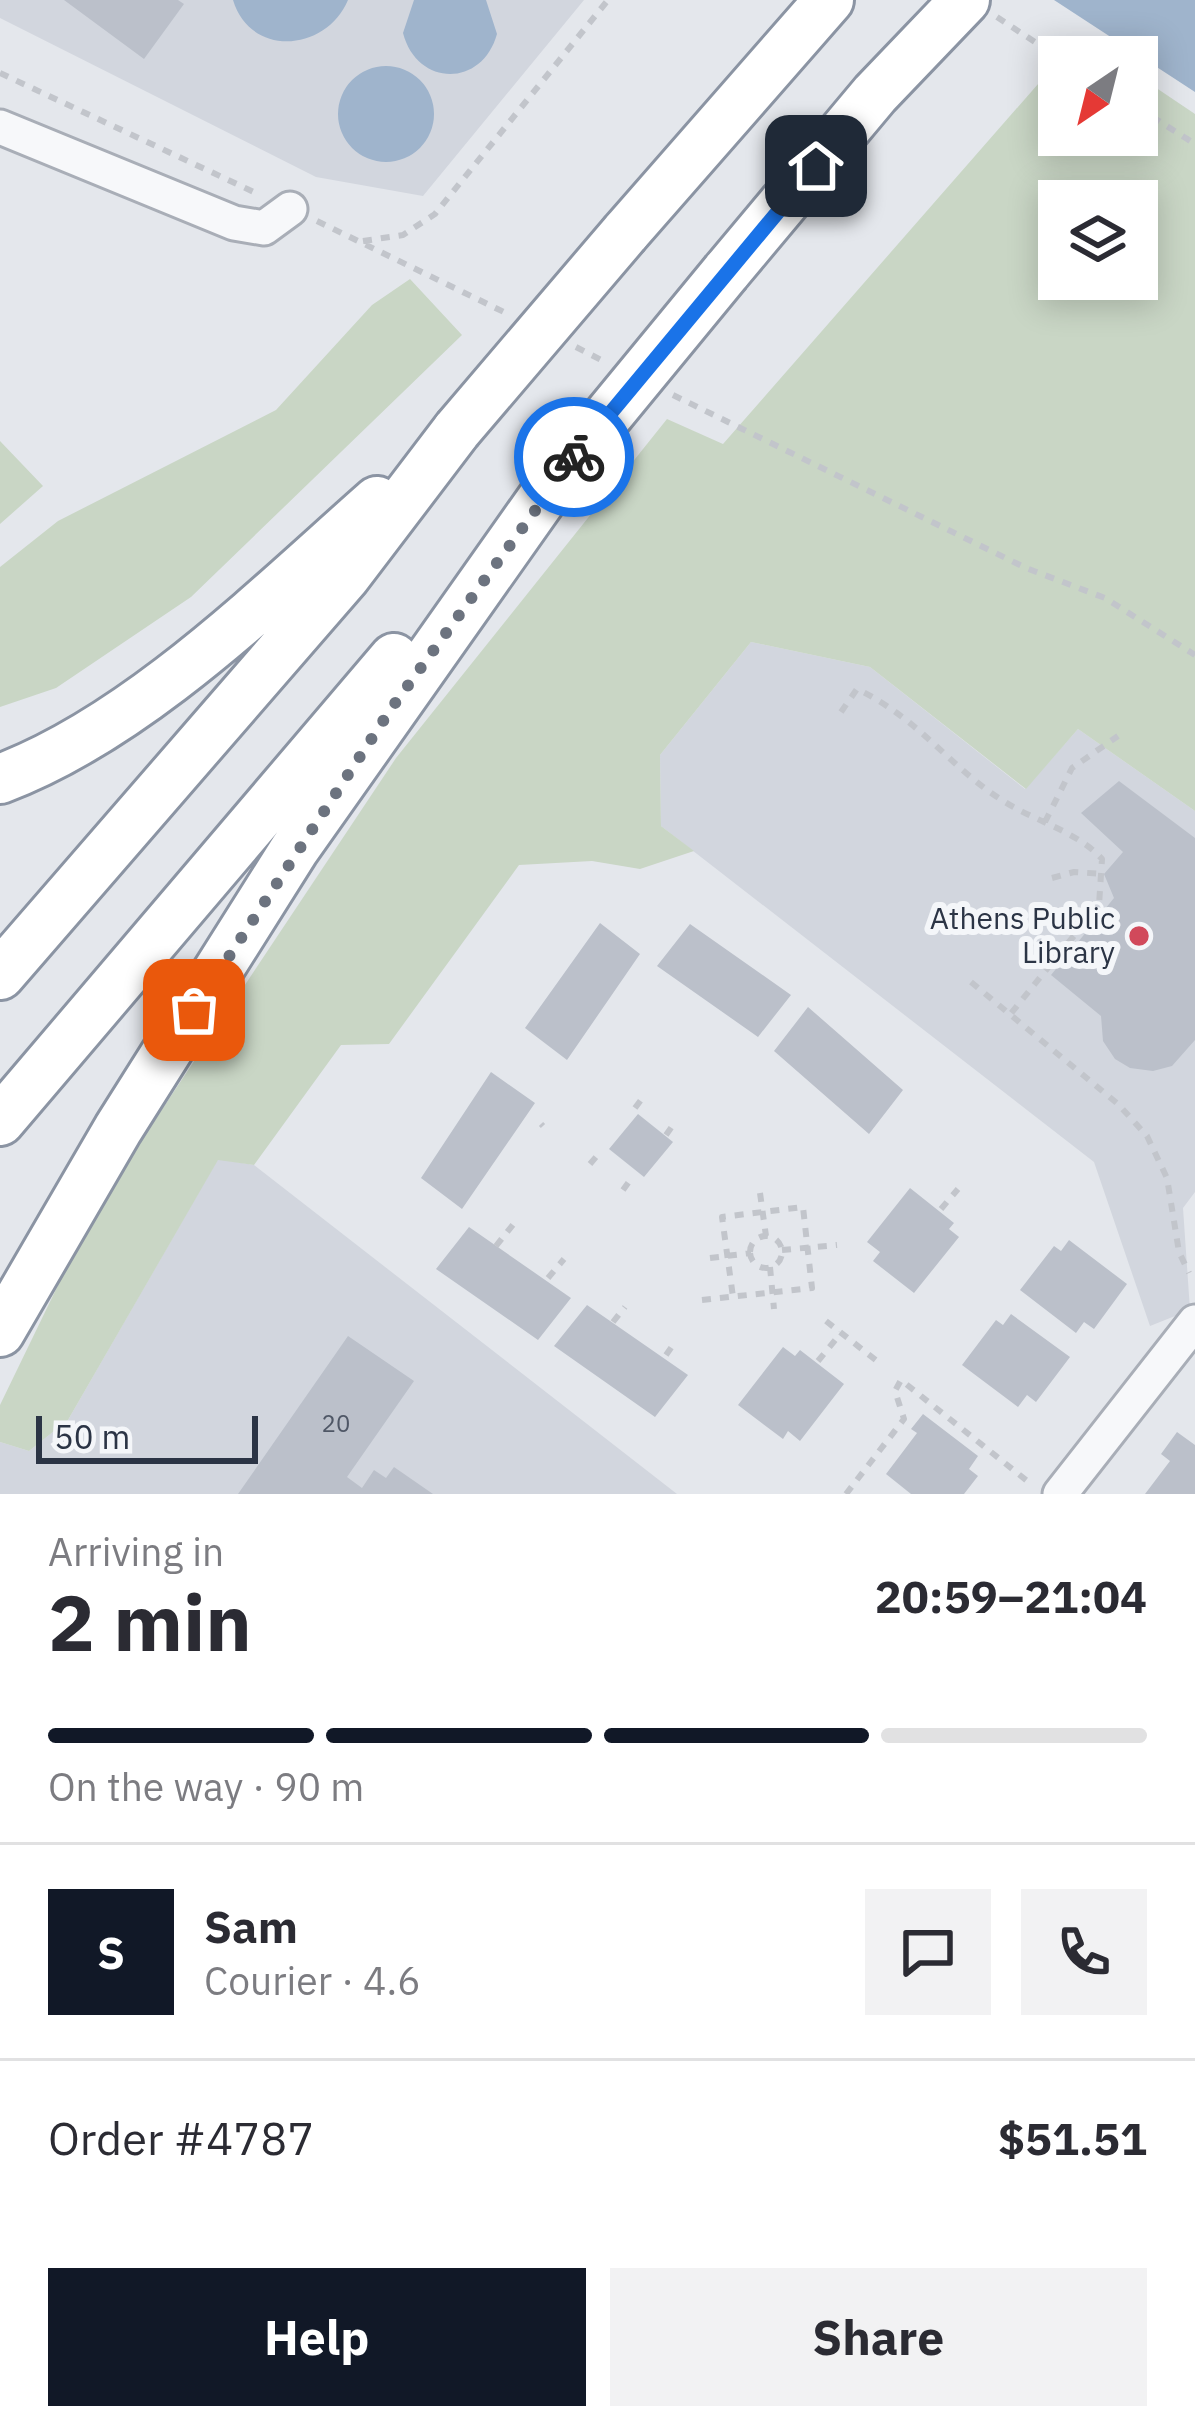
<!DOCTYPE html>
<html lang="en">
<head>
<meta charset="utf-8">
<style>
  body { margin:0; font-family:"IBM Plex Sans",sans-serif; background:#f2f2f3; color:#2b2b33; height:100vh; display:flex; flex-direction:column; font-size:45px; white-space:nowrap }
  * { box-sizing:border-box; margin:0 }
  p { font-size:39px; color:#7c7c81 }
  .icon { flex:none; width:66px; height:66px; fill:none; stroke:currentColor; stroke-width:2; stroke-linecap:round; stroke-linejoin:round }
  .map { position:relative; height:1494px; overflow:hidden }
  .panel { display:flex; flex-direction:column; background:#fff; flex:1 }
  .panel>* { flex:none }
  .needle { width:78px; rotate:215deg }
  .buttons { position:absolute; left:1038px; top:36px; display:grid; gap:24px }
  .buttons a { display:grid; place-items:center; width:120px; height:120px; border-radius:0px; background:#fff; box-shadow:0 6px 30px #0003; font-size:60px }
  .scale { position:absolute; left:36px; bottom:30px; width:222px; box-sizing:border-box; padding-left:12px; border:6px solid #2b3445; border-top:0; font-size:33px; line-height:42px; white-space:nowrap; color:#2b3445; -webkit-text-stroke:9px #f4f6f9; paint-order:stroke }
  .pin { position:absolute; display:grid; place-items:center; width:102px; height:102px; color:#fff; margin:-51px; border-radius:24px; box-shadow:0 6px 18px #0006 }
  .courier { position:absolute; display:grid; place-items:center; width:120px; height:120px; margin:-60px; border:9px solid #1a73e8; border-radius:50%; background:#fff; color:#222; box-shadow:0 3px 15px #0007 }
  .head em { font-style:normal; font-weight:700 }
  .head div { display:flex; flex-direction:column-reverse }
  .head { display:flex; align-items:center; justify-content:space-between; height:204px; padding:0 48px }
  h1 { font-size:78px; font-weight:700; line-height:90px }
  .bar { display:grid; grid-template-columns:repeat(4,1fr); gap:18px 12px; align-content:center; height:144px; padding:0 48px }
  .bar i { height:15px; border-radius:9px; background:#e1e1e2 }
  .bar .selected { background:#111827 }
  .bar p { grid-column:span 4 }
  .line { display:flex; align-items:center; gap:30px; padding:0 48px; border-top:3px solid #e1e1e2 }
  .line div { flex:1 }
  .round { display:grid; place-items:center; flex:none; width:126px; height:126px; border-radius:0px; background:#f2f2f3 }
  .primary-button { display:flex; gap:24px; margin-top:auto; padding:24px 48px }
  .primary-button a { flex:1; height:138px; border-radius:0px; background:#111827; color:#fff; font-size:48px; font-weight:700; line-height:138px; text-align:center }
  .primary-button a+a { background:#f2f2f3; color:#2b2b33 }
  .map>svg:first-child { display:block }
  .built { fill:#d2d6de }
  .green { fill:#c9d6c5; fill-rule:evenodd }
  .water { fill:#9fb4cc }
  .building { fill:#bbc0ca }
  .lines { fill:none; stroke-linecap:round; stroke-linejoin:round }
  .minor-casing { stroke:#a9aeb7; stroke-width:39 }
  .highway-casing { stroke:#8b94a3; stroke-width:54 }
  .path { stroke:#c2c5cb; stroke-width:6; stroke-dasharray:9 9; stroke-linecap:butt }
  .minor { stroke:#f7f8fa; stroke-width:33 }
  .highway { stroke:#fff; stroke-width:48 }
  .highway-bridge-casing { stroke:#8b94a3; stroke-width:54; stroke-linecap:butt }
  .highway-bridge { stroke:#fff; stroke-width:48 }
  .done { stroke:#6c737f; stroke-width:12; stroke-dasharray:0 21.6 }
  .route { stroke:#1a73e8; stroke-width:15 }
  .poi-dot { fill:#d1495b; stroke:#f4f6f9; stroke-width:4.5 }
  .labels { text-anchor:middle; stroke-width:12; stroke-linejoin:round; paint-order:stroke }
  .number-label { font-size:24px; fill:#4f5766 }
  .poi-label { font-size:30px; fill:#2b3445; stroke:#f4f6f9; text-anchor:end }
</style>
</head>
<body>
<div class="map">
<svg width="1195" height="1494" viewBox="0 0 1195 1494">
  <rect width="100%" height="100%" fill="#e4e7ec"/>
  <!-- built -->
  <path class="built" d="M0,0H584L423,196L316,177L0,18Z
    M751,642L870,667L1025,789L1078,729L1195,811V1192L1183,1208L1190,1310L1150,1326L1094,1162L661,826L660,755Z
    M218,1159L254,1165L677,1494H0V1442L29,1451L68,1420Z"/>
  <!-- green -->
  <path class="green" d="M1059,60V135H1137V75L1195,114V811L1078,729L1026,789L870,667L751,642L660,755L661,826L694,851L640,869L592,861L519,865L389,1044L341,1045L254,1165L218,1160L68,1420L29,1451L0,1442V1405L93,1213L396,758L667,419L723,444ZM1059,201H1137V279H1059Z
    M410,279L462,335L191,597L56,688L0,707V567L58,521L276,410L372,305Z
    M0,441L43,486L0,524Z"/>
  <!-- water -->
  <path class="water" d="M233,0H348C327,51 251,59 233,0Z
    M414,0H486L497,34C482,88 417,87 403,33Z
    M1054,0H1195V92Z
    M338 114a48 48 0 1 1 96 0a48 48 0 1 1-96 0Z"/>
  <!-- building -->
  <path class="building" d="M64,0H178L184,4L144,59Z
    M1119,781L1195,838V1040L1172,1066L1153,1071L1130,1068L1115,1059L1103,1041L1101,1016L1051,975L1114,898L1104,874L1123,852L1081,813Z
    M600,923L640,954L567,1060L525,1028Z
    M690,924L791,995L758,1037L657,966Z
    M808,1007L903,1090L869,1134L774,1051Z
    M491,1072L535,1103L462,1209L421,1178Z
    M638,1114L673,1142L644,1177L609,1149Z
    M910,1188L954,1223L949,1229L959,1237L914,1293L873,1261L880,1252L867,1242Z
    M469,1227L571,1298L538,1340L436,1269Z
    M1069,1240L1127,1284L1094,1329L1084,1322L1076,1333L1020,1290L1054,1246L1061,1251Z
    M587,1305L688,1375L655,1417L554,1346Z
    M1011,1314L1070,1357L1036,1402L1027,1395L1018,1407L962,1365L996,1320L1003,1325Z
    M348,1336L414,1381L347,1477L362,1488L374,1470L386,1478L394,1467L433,1494H238Z
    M783,1347L795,1356L800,1350L844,1384L800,1441L788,1431L783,1439L738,1405Z
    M923,1414L978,1456L969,1469L978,1476L964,1494H911L886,1474L917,1433L911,1429Z
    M1177,1432L1195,1445V1494H1145L1170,1461L1161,1454Z"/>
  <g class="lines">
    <!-- minor casing -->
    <g class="minor-casing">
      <path id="minor" d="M0,127L234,223L264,228L290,209
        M1060,1494L1195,1322"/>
    </g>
    <!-- highway casing -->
    <g class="highway-casing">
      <path id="highway" d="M625,233L829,0
        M726,272L875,94L965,0
        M0,779C138,727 267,598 377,501
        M0,975L346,576L457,430
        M0,1121L394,658
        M0,1332L118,1129L294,850L553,483"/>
    </g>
    <!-- path -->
    <path class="path" d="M997,17L1059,58
      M0,73L256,193
      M1137,107L1195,144
      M317,221L510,315
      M363,241L403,235L435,214L608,0
      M576,347L607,363
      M673,395L1026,568L1105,598L1195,655
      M841,712L857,689C920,719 951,769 1005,802C1035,821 1078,832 1102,859L1099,905L1008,1017
      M1045,822L1072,768L1118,736
      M1052,878L1074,872L1104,874
      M1065,918L1080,930
      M1034,960L1047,969
      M971,982L1118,1104L1147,1136L1167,1178L1179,1252L1189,1273
      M635,1108L641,1100
      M541,1124L543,1126
      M666,1135L673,1125
      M590,1164L596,1157
      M623,1190L633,1176
      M760,1193L766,1236
      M941,1209L958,1189
      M750 1252a16 16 0 1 1 32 0a16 16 0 1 1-32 0Z
      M496,1246L516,1221
      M782,1250L837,1245
      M710,1258L751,1253
      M770,1267L774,1309
      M548,1278L564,1259
      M702,1300L812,1288L803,1207L722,1217L733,1297
      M826,1321L877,1361
      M613,1322L625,1307
      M666,1355L673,1345
      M818,1361L841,1333
      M846,1494L904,1419L895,1391L901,1380L1031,1484"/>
    <!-- minor -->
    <use href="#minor" class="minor"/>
    <!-- highway -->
    <use href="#highway" class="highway"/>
    <!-- highway-bridge casing -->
    <g class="highway-bridge-casing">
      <path id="highway-bridge" d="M457,430L625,233
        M559,475L726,272"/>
    </g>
    <!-- highway-bridge -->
    <use href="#highway-bridge" class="highway-bridge"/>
  </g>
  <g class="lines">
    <!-- done -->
    <path class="done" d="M194,1010L393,706L574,457"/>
    <!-- route -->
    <path class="route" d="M574,457L816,166"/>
  </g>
  <!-- markers -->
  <circle class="poi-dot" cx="1139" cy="936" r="12"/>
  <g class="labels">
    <!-- number labels -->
    <g class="number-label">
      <text x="336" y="1432">20</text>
    </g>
    <!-- poi labels -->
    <g class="poi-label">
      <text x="1115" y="929">Athens Public<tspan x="1115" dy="34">Library</tspan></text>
    </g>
  </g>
</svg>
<div class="buttons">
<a><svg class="needle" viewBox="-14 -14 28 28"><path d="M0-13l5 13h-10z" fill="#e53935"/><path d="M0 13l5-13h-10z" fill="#7c7c81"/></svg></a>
<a><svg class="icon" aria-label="layers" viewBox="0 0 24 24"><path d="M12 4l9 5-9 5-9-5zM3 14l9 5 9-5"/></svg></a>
</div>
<div class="scale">50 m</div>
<div class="pin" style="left:194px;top:1010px;background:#ea580c"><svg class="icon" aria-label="bag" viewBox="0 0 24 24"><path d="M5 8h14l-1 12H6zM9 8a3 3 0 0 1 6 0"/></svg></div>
<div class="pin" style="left:816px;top:166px;background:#1f2937"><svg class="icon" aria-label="home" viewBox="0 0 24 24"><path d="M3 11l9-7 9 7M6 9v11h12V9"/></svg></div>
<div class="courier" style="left:574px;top:457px"><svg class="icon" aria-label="bike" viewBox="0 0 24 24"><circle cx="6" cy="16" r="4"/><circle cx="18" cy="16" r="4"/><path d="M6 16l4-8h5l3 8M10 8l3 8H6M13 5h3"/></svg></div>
</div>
<section class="panel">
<div class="head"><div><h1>2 min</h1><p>Arriving in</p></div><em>20:59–21:04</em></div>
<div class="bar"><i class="selected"></i><i class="selected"></i><i class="selected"></i><i></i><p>On the way · 90 m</p></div>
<div class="line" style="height:216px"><b class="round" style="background:#111827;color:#fff">S</b><div><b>Sam</b><p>Courier · 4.6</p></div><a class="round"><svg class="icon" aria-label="chat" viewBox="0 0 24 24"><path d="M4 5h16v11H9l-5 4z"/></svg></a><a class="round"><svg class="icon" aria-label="phone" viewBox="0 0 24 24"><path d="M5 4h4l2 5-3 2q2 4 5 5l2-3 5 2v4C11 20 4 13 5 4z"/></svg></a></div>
<div class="line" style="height:156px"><div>Order #4787</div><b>$51.51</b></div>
<div class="primary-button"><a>Help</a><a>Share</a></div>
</section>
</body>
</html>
